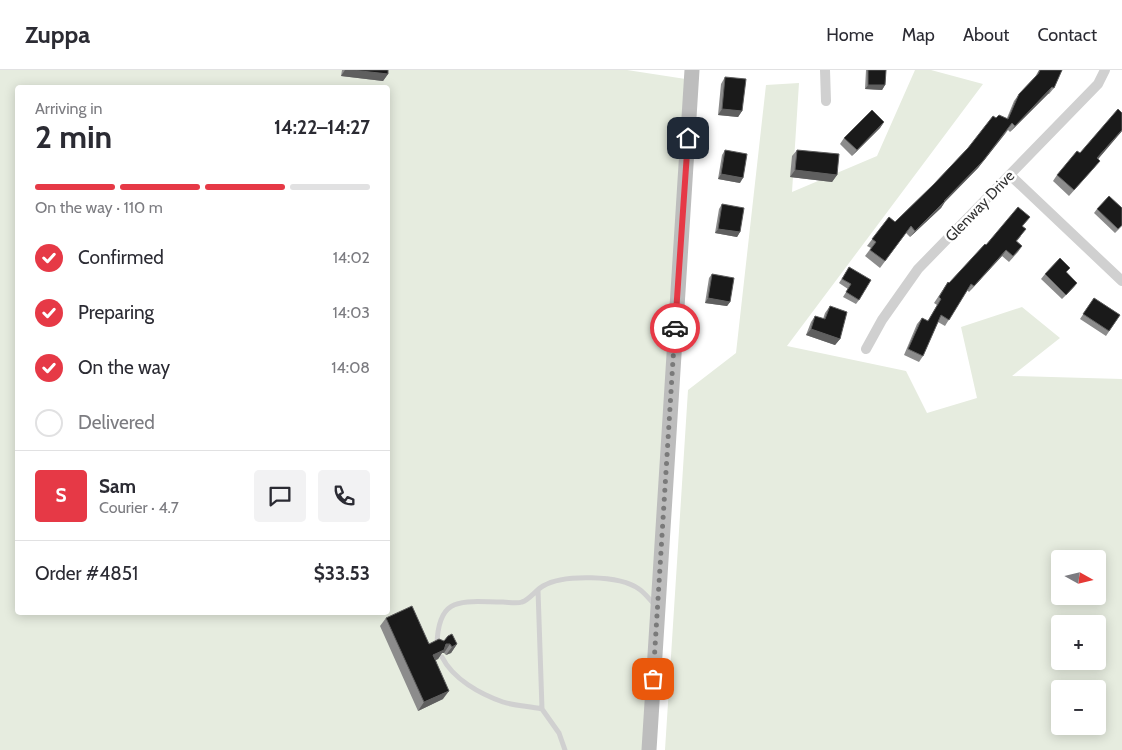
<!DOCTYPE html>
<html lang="en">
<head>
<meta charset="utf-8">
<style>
  body { margin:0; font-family:Cabin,sans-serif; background:#f2f2f3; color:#2b2b33; height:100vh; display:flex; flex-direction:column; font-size:19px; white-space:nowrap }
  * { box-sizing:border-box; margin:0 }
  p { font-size:16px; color:#7c7c81 }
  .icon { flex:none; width:28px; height:28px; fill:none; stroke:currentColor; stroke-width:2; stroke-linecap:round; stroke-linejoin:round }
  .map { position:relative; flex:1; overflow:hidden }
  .side { position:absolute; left:15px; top:15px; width:375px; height:530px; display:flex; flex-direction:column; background:#fff; border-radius:5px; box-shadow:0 2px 12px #0003 }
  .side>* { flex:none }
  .needle { width:32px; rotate:98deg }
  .buttons { position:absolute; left:1051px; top:480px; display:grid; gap:10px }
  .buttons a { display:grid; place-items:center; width:55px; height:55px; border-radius:5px; background:#fff; box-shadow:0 2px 12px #0003; font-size:25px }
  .pin { position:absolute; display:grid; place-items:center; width:42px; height:42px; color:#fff; margin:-21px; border-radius:10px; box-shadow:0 2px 8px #0006 }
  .courier { position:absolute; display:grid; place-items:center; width:50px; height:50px; margin:-25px; border:4px solid #e63946; border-radius:50%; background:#fff; color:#222; box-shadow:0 1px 6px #0007 }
  .headline em { font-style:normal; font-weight:800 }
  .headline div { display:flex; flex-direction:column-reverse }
  .headline { display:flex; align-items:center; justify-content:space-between; height:85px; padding:0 20px }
  h1 { font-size:32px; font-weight:800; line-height:38px }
  .bar { display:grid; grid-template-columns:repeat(4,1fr); gap:8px 5px; align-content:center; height:60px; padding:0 20px }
  .bar i { height:6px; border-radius:4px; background:#e1e1e2 }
  .bar .current { background:#e63946 }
  .bar p { grid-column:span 4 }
  .line { display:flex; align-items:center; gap:12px; padding:0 20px; border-top:1px solid #e1e1e2 }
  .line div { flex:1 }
  .round { display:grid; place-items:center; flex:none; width:52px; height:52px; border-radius:5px; background:#f2f2f3 }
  ol { padding:0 20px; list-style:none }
  li { display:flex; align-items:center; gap:15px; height:55px }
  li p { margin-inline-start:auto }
  li .icon { padding:5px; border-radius:50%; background:#e63946; color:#fff; stroke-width:4 }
  li:last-child { color:#7c7c81 }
  li i { width:28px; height:28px; border:2px solid #e1e1e2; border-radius:50% }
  header { display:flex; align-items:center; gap:30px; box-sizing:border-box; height:70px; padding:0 25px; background:#fff; border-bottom:1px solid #e1e1e2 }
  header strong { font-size:24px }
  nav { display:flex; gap:28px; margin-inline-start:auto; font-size:18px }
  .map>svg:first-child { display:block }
  .green { fill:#e6ecdf; fill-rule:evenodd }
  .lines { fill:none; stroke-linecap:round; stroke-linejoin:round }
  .lane { stroke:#d0d0d0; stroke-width:5 }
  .street { stroke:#d0d0d0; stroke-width:10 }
  .secondary { stroke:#bdbdbd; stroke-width:15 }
  .wall { fill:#8c8c8c }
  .shaded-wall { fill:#5f5f5f }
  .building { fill:#1a1a1a; stroke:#5f5f5f }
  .done { stroke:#7a7a7a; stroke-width:5; stroke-dasharray:0 9 }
  .route { stroke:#e63946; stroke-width:6 }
  .labels { text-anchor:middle; stroke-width:5; stroke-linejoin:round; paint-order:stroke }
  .street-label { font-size:15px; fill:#333; stroke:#fff }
</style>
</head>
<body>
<header>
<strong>Zuppa</strong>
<nav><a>Home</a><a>Map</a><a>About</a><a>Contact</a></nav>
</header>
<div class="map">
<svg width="1122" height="680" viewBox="0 0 1122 680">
  <rect width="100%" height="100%" fill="#fff"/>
  <!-- green -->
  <path class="green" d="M0,0H627L692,10L649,680H0ZM18,18H388V542H18Z
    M915,0H931L983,14L787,276L906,301L927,343L977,328L961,257L1022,237L1060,268L1012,306L1122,309V680H665L688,320L736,283L766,15L799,13L792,122L877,86ZM1060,489H1098V526H1060ZM1060,554H1098V591H1060ZM1060,619H1098V656H1060Z"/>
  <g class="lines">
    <!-- lane -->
    <path class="lane" d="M538,520L542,639
      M437,575C438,524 463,532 503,532C508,532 517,534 522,532C529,530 536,520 543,516C563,504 620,505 639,519C645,523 650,530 655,535
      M442,587C453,609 480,624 503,632C515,636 529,636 542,639L559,663L565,680"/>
    <!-- street -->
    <path class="street" d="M825,0L826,31
      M1010,105L1122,211
      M866,279L882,250L918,199L1098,14L1105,0"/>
    <!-- secondary -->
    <path class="secondary" d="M649,680L692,0"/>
  </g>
  <!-- wall -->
  <path class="wall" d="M342,0H388V4L383,11L341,6Z
    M866,0H886L885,15L882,20L865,19Z
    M1039,0H1062L1054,18L1049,24H1048L1010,62L1008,60L978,98L945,131L941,138L910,167L906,163L880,198L865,186L871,178L867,176L889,147L895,152L934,114L996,48H1007L1014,31L1019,24L1035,7Z
    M725,7L742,41L738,47L718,45L721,14Z
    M884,52L880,58L852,86L840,74L844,68Z
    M1122,61L1098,89L1095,97L1069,126L1053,111L1057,105L1080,83Z
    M725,80L740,113L718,109L722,85Z
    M797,80L837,105L832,112L790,107L792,86Z
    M722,134L740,162L737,167L715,163L719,139Z
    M1097,139L1122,156L1115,163L1094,143Z
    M1030,147L1022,157L1021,166L1017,171L1022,176L1018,182L1009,192L1002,186L969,222L967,220L945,256L938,252L923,286L919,292L904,285L917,254L922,248L928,251L937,235L934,233L948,212L949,213Z
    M846,202L859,230L856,234L843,227L848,219L839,213Z
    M1067,202L1077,213L1074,217L1062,229L1041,209L1045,204Z
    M712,204L730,232L727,236L705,233L709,208Z
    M1094,228L1120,245L1106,266L1080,249Z
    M830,236L840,269L835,275L806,265L811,252L815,246L823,249L825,243Z
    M386,548L429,574L444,571L448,566L457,574L451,583L446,585L444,583H442L438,589L436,590L443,629L418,641L380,556Z"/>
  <!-- shaded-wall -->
  <path class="shaded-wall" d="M345,0H352L388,4L383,11L341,6Z
    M868,15H885L882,20L865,19Z
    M1052,17L1048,24L1010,62L1015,56Z
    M722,39L742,41L738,47L718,45Z
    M884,52L880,58L852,86L857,80Z
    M1008,60L978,98L945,132L941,138L910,167L915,161Z
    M1122,60V61L1093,95L1097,88Z
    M795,100L837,105L832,112L790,107Z
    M721,104L743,108L740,113L718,109Z
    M718,159L740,162L737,167L715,163Z
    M1006,180L1002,186L969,222L974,216Z
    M708,228L730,232L727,236L705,233Z
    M811,259L840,269L835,275L806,265Z
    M446,574H450L444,583H442L438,589L427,594L433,585Z
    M457,574L451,583L446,585L452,577Z
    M449,621L443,629L418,641L424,632Z"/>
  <!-- building -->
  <path class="building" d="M352,0H388V4Z
    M868,0H886L885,15H868Z
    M1040,0H1062L1054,18L1052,17L1015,56L1012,53L983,91L944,131H945L915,161L911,156L885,191L870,180L876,172L872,169L889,147L895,152L934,114L968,78L993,46L996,48L999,45L1008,49L1019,24L1038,4Z
    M725,7L746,9L742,41L722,39Z
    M1118,39L1122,43V60L1097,88L1100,91L1074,120L1057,105L1077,81L1080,83Z
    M872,40L884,52L857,80L844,68Z
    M725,80L747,84L743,108L721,104Z
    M797,80L839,84L837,105L795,100Z
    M1109,126L1122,138V155L1118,159L1097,139Z
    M722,134L744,138L740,162L718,159Z
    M1018,137L1030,147L1022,156L1026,159L1016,171L1022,176L1013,186L1006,180L974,216L971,214L949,250L941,245L923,286L908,279L922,248L928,251L941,229L939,227L948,212L949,213L985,174L986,175Z
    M1060,188L1070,198L1066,202L1077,213L1066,225L1045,204Z
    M849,197L871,210L859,230L846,222L851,214L842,209Z
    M712,204L734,208L730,232L708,228Z
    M1094,228L1120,245L1109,261L1083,244Z
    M830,236L847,242L840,269L811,259L815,246L825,249Z
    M412,536L429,574L439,569L444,571L448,566L452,564L457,574L452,577L450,574H446L444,580L433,585L449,621L424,632L386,548Z"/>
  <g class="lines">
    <!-- done -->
    <path class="done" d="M653,609L675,258"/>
    <!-- route -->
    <path class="route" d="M675,258L688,68"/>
  </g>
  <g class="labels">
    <!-- street labels -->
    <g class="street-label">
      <text transform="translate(980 136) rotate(-46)" y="5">Glenway Drive</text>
    </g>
  </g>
</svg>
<div class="buttons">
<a><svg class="needle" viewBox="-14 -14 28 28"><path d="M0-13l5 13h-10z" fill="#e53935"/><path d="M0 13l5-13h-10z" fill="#7c7c81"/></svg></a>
<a>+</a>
<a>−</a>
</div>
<div class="pin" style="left:653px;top:609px;background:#ea580c"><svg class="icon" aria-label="bag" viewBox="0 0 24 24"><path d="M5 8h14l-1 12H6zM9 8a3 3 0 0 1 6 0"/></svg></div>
<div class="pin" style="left:688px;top:68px;background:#1f2937"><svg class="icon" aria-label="home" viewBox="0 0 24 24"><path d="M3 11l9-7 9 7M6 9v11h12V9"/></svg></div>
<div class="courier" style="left:675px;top:258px"><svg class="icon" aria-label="car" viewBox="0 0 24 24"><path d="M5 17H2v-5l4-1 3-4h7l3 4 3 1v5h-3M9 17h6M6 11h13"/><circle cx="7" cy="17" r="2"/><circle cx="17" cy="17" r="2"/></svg></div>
<section class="side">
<div class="headline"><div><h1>2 min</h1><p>Arriving in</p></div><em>14:22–14:27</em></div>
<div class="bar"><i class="current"></i><i class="current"></i><i class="current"></i><i></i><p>On the way · 110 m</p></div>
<ol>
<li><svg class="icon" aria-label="check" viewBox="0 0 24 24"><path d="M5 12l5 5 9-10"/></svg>Confirmed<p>14:02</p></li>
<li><svg class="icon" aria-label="check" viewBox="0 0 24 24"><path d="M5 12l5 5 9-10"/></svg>Preparing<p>14:03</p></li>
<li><svg class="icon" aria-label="check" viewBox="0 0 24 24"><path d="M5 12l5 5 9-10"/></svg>On the way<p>14:08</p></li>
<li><i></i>Delivered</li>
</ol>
<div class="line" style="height:90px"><b class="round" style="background:#e63946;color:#fff">S</b><div><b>Sam</b><p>Courier · 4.7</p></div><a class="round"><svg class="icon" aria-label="chat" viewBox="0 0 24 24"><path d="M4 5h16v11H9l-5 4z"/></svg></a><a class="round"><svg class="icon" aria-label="phone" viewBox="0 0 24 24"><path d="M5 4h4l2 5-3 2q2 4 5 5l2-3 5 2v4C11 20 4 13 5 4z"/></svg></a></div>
<div class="line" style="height:65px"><div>Order #4851</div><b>$33.53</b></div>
</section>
</div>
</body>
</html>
